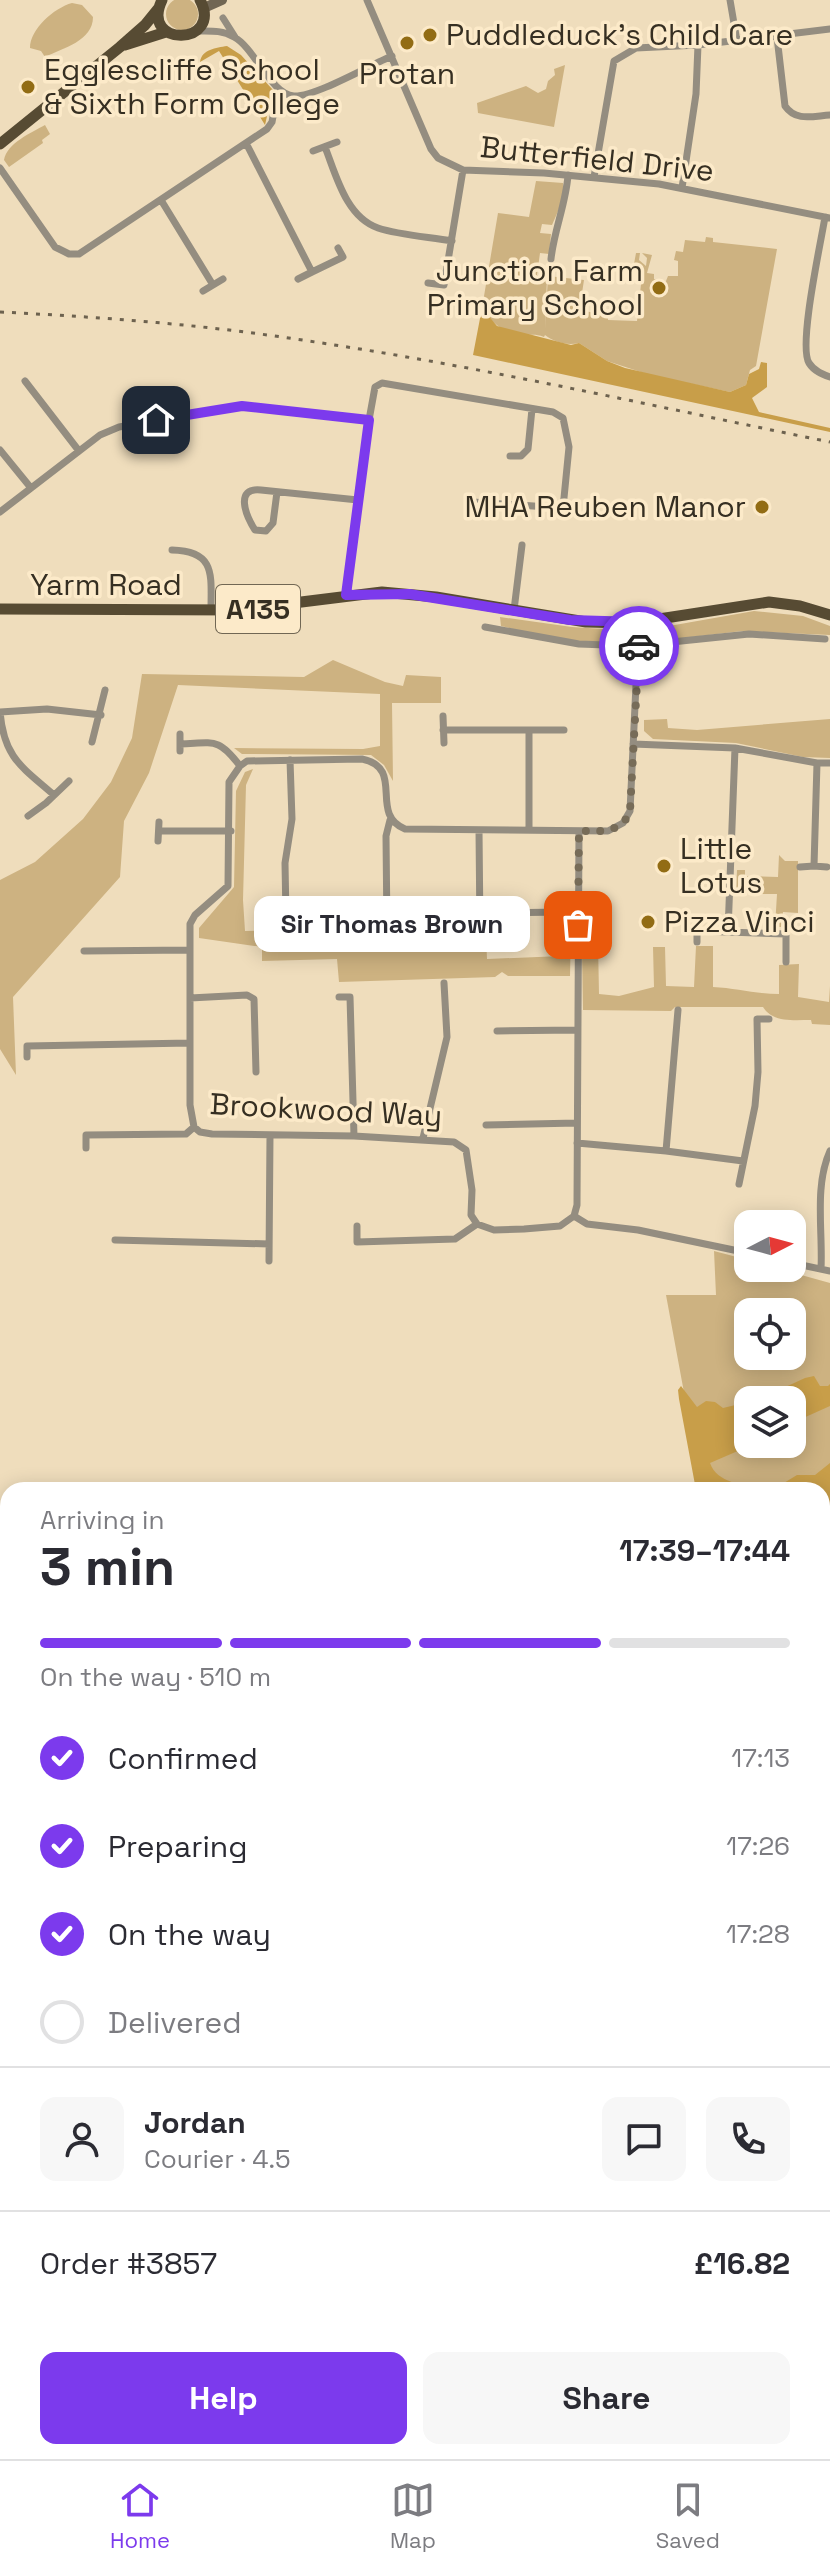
<!DOCTYPE html>
<html lang="en">
<head>
<meta charset="utf-8">
<style>
  body { margin:0; font-family:"Space Grotesk",sans-serif; background:#f7f7f7; color:#2b2b33; height:100vh; display:flex; flex-direction:column; font-size:30px; white-space:nowrap }
  * { box-sizing:border-box; margin:0 }
  p { font-size:26px; color:#7c7c81 }
  .icon { flex:none; width:44px; height:44px; fill:none; stroke:currentColor; stroke-width:2; stroke-linecap:round; stroke-linejoin:round }
  .map { position:relative; flex:1; overflow:hidden }
  .side { position:absolute; left:0px; top:1482px; width:830px; height:978px; display:flex; flex-direction:column; background:#fff; border-radius:24px 24px 0 0; box-shadow:0 4px 20px #0003 }
  .side>* { flex:none }
  .needle { width:52px; rotate:84deg }
  .fabs { position:absolute; left:734px; top:1210px; display:grid; gap:16px }
  .fabs a { display:grid; place-items:center; width:72px; height:72px; border-radius:16px; background:#fff; box-shadow:0 4px 20px #0003; font-size:40px }
  .pin { position:absolute; display:grid; place-items:center; width:68px; height:68px; color:#fff; margin:-34px; border-radius:16px; box-shadow:0 4px 12px #0006 }
  .courier { position:absolute; display:grid; place-items:center; width:80px; height:80px; margin:-40px; border:6px solid #7c3aed; border-radius:50%; background:#fff; color:#222; box-shadow:0 2px 10px #0007 }
  .bubble { position:absolute; height:56px; border-radius:16px; background:#fff; box-shadow:0 4px 20px #0003; font-size:26px; font-weight:700; line-height:56px; text-align:center }
  .head em { font-style:normal; font-weight:700 }
  .head div { display:flex; flex-direction:column-reverse }
  .head { display:flex; align-items:center; justify-content:space-between; height:136px; padding:0 40px }
  h1 { font-size:52px; font-weight:700; line-height:60px }
  .bar { display:grid; grid-template-columns:repeat(4,1fr); gap:12px 8px; align-content:center; height:96px; padding:0 40px }
  .bar i { height:10px; border-radius:6px; background:#e1e1e2 }
  .bar .selected { background:#7c3aed }
  .bar p { grid-column:span 4 }
  .line { display:flex; align-items:center; gap:20px; padding:0 40px; border-top:2px solid #e1e1e2 }
  .line div { flex:1 }
  .round { display:grid; place-items:center; flex:none; width:84px; height:84px; border-radius:16px; background:#f7f7f7 }
  ol { padding:0 40px; list-style:none }
  li { display:flex; align-items:center; gap:24px; height:88px }
  li p { margin-inline-start:auto }
  li .icon { padding:8px; border-radius:50%; background:#7c3aed; color:#fff; stroke-width:4 }
  li:last-child { color:#7c7c81 }
  li i { width:44px; height:44px; border:4px solid #e1e1e2; border-radius:50% }
  .action { display:flex; gap:16px; margin-top:auto; padding:16px 40px }
  .action a { flex:1; height:92px; border-radius:16px; background:#7c3aed; color:#fff; font-size:32px; font-weight:700; line-height:92px; text-align:center }
  .action a+a { background:#f7f7f7; color:#2b2b33 }
  .tab-bar { display:flex; justify-content:space-around; align-items:center; height:112px; border-top:2px solid #e1e1e2; background:#fff; font-size:22px; color:#7c7c81 }
  .tab-bar a { display:grid; justify-items:center; gap:4px }
  .tab-bar .selected { color:#7c3aed }
  .map>svg:first-child { display:block }
  .green { fill:#cdb281; fill-rule:evenodd }
  .forest { fill:#c89e49 }
  .water { fill:#bf9641; stroke:#967738; stroke-width:2 }
  .lines { fill:none; stroke-linecap:round; stroke-linejoin:round }
  .stream { stroke:#967738; stroke-width:3 }
  .street { stroke:#948d80; stroke-width:7 }
  .secondary { stroke:#716653; stroke-width:10 }
  .primary { stroke:#574b33; stroke-width:11 }
  .rail { stroke:#6d624f; stroke-width:3; stroke-dasharray:4 8; stroke-linecap:butt }
  .done { stroke:#776c58; stroke-width:8; stroke-dasharray:0 14.4 }
  .route { stroke:#7c3aed; stroke-width:10 }
  .poi-dot { fill:#926c14; stroke:#fceac9; stroke-width:3 }
  .labels { text-anchor:middle; stroke-width:7; stroke-linejoin:round; paint-order:stroke }
  .shield { fill:#fceac9; stroke:#716754; stroke-width:2 }
  .shield-label { font-size:28px; font-weight:bold; fill:#362f22 }
  .poi-label { font-size:30px; fill:#362f22; stroke:#fceac9; text-anchor:start }
  .street-label { font-size:30px; fill:#362f22; stroke:#fceac9 }
</style>
</head>
<body>
<div class="map">
<svg width="830" height="2459" viewBox="0 0 830 2459">
  <rect width="100%" height="100%" fill="#efddbc"/>
  <!-- green -->
  <path class="green" d="M166 14a16 16 0 1 1 32 0a16 16 0 1 1-32 0Z
    M72,3L82,5L93,17C93,41 63,48 45,57L41,51L30,48C30,29 54,8 72,3Z
    M565,65L554,127L478,113L477,103L526,86L538,93L546,89L548,81L555,75L554,69Z
    M45,125L50,134L42,140L43,143L9,167L4,160C7,143 31,133 45,125Z
    M536,181L563,183C565,199 558,211 552,225L542,224L540,233L551,234L549,254L540,253L537,275L547,277L545,329L548,276L584,280L580,306L584,311L608,315V320L637,321L643,266L634,264L636,253H640L639,260L646,266L647,258L642,253L652,255L647,273L654,274V279L666,281L668,276H678V261L674,260L676,251L683,252L685,240L705,242L706,237L713,238V242L777,249L756,366L750,370L746,385L730,392L650,375L607,361L579,343C567,346 554,342 545,335L544,337C536,334 533,335 525,335C507,336 490,322 482,308L498,213L529,217Z
    M754,611L803,616L830,626V635L742,631L650,642L647,639L646,633L652,629Z
    M500,617L572,627L620,630L627,639C600,649 531,634 501,626Z
    M333,660L385,682L403,686L406,675L441,677V703H392L393,781L384,765L371,755L242,754L234,748L363,749L380,746V694L178,685L149,773L124,821L120,877L13,997L16,1075L0,1049V880L35,862L83,819L111,782L132,738L142,674L304,677Z
    M667,719L668,728L697,730L830,719V758L803,757L736,743L653,739L644,731V720Z
    M253,769L246,785L243,900L245,931L289,930L293,916L299,917L301,944H372L373,912L383,918L384,934H437V948L476,947L477,936L486,935L487,959L562,956V927H571L570,976H508L502,972L495,977L339,982L337,959L262,961V947L199,938V928L234,887L236,791L245,772Z
    M779,855L785,861H798V913L783,912L781,927H775L777,894H736L737,870H745V876L778,877Z
    M598,943L599,994L619,996L654,987L653,947H665L666,986L694,987L696,946H713V987C736,988 755,994 779,994V965L799,964L798,997L829,1002L830,986V1025L812,1024L811,1020C794,1020 773,1023 763,1007H675L671,1011L583,1010L582,953Z
    M714,1251L748,1260V1268H776L830,1283V1847L824,1849L822,1490H702L666,1295H716ZM748,1312H792V1356H748ZM748,1400H792V1444H748Z
    M830,1960V2301L822,2302V1966Z
    M0,2227L8,2228V2452H498L487,2459H0Z"/>
  <!-- forest -->
  <path class="forest" d="M227,46L241,55L273,90L265,125L219,51L200,62C202,49 216,48 227,46Z
    M482,308L497,326L571,345L579,343L607,361L625,368L730,392L746,385L749,374L759,369L761,362L767,363V387L752,398L759,412L830,428V432L473,355Z
    M814,1376L820,1386H828L830,1384V1406L801,1419L792,1427V1400H757L805,1378Z
    M681,1386L697,1407L706,1401L715,1402L723,1408L748,1402V1444H754L710,1463C718,1486 752,1486 774,1489L797,1475H815L830,1463V1502L822,1503V1490H696L679,1399L678,1390Z
    M822,1754L830,1758V1845H827L822,1840Z"/>
  <!-- water -->
  <path class="water" d="M830,1847V1959L822,1964V1850Z"/>
  <g class="lines">
    <!-- stream -->
    <path class="stream" d="M127,2459L145,2452"/>
    <!-- street -->
    <path class="street" d="M367,0L431,149L438,158L463,170L544,173L659,184L830,218
      M730,0L737,41
      M223,18L235,37
      M198,31C211,31 222,30 234,37C255,48 271,95 294,96C315,97 370,65 392,56
      M777,37L785,106C796,122 813,116 830,115
      M246,143L312,272L343,257L338,248
      M325,147C336,175 346,217 378,228C399,235 429,237 452,241
      M313,151L337,142
      M0,168L55,247L69,254H79L267,129L272,122L278,89
      M594,177L614,61L636,48L698,45L830,29
      M682,188L696,94L698,45
      M161,200L213,285
      M825,217C821,242 798,346 809,363C814,371 822,374 830,377
      M551,259C554,230 566,204 568,175
      M298,279L312,272
      M428,283L444,285L463,170
      M203,291L223,279
      M25,381L79,451
      M0,450L31,488
      M510,456H521L528,449L532,409
      M277,492L273,523L266,531L255,530C246,516 234,487 261,490L358,500
      M0,512L100,435L119,427L242,406L369,420
      M172,550C216,551 211,575 211,610
      M346,595L369,420L375,387L382,383L553,412L563,418L569,447L563,508L473,502
      M514,610L522,545
      M485,627L579,644L633,646L749,634L825,639
      M0,712C4,758 22,767 54,795
      M0,712L47,709L101,715
      M443,716L444,743
      M443,730H564
      M180,734V751
      M92,742L105,690
      M180,744C214,743 218,737 240,766
      M633,744L735,748L817,763H830
      M817,763L814,866L827,867
      M28,816L46,803L69,781
      M479,830L480,932
      M529,830V730
      M159,831H231
      M158,841L159,822
      M800,867L814,866
      M565,899L566,925
      M480,913L565,912
      M286,917L285,863L292,819L290,760
      M387,931L386,836L390,820
      M728,932L735,748
      M697,942V931L786,934V962
      M84,951L189,950
      M339,997H350L354,1136
      M190,998L247,995L254,999L256,1072
      M497,1031L577,1030
      M27,1057V1046L190,1043
      M486,1125L577,1123
      M194,1127L190,1105V924L195,915L228,886L229,782L240,766L247,761L362,759C406,768 368,814 405,829L608,831L623,823L630,811L639,622
      M194,1127L200,1132L212,1134L354,1136L454,1142L466,1150L472,1190L471,1215L477,1224L494,1230L524,1229L560,1226L574,1216
      M423,1138L447,1037L444,983
      M577,1143L666,1151L743,1161
      M86,1148V1135L186,1134L194,1127
      M666,1151L678,1010
      M739,1184L755,1106L758,1072L757,1019H769
      M574,1216L577,1205L579,831
      M574,1216L587,1224L638,1230L748,1253
      M357,1226V1242L455,1239L477,1224
      M115,1240L269,1244
      M269,1261L270,1135
      M792,1263L830,1271
      M821,1269C823,1232 814,1186 830,1151
      M822,2424L830,2423
      M780,2452L781,2459
      M545,2459L547,2452"/>
    <!-- secondary -->
    <path class="secondary" d="M204,8L222,0"/>
    <!-- primary -->
    <path class="primary" d="M162,0C139,48 224,46 200,0
      M125,45L166,32
      M0,144L120,47L145,25L158,9
      M0,609L237,610L382,592L436,597L586,622L633,623L769,602L800,606L830,615"/>
    <!-- rail -->
    <path class="rail" d="M0,312C99,317 197,324 295,339C475,365 652,406 830,442"/>
  </g>
  <g class="lines">
    <!-- done -->
    <path class="done" d="M578,925L579,831C600,831 622,834 630,811L639,646"/>
    <!-- route -->
    <path class="route" d="M156,420L242,406L369,420L346,595L409,594L570,620L639,622V646"/>
  </g>
  <!-- markers -->
  <g class="poi-dot">
    <circle cx="430" cy="35" r="8"/>
    <circle cx="407" cy="43" r="8"/>
    <circle cx="28" cy="87" r="8"/>
    <circle cx="659" cy="288" r="8"/>
    <circle cx="762" cy="507" r="8"/>
    <circle cx="664" cy="866" r="8"/>
    <circle cx="648" cy="922" r="8"/>
  </g>
  <g class="labels">
    <!-- shield labels -->
    <rect class="shield" x="216" y="585" width="84" height="48" rx="6"/>
    <g class="shield-label">
      <text x="258" y="619">A135</text>
    </g>
    <!-- poi labels -->
    <g class="poi-label">
      <text x="446" y="45">Puddleduck's Child Care</text>
      <text x="44" y="80">Egglescliffe School<tspan x="44" dy="34">&amp; Sixth Form College</tspan></text>
      <text x="407" y="84" text-anchor="middle">Protan</text>
      <text x="643" y="281" text-anchor="end">Junction Farm<tspan x="643" dy="34">Primary School</tspan></text>
      <text x="746" y="517" text-anchor="end">MHA Reuben Manor</text>
      <text x="680" y="859">Little<tspan x="680" dy="34">Lotus</tspan></text>
      <text x="664" y="932">Pizza Vinci</text>
    </g>
    <!-- street labels -->
    <g class="street-label">
      <text transform="translate(597 159) rotate(6)" y="10">Butterfield Drive</text>
      <text x="106" y="595">Yarm Road</text>
      <text transform="translate(326 1110) rotate(3)" y="10">Brookwood Way</text>
    </g>
  </g>
</svg>
<div class="fabs">
<a><svg class="needle" viewBox="-14 -14 28 28"><path d="M0-13l5 13h-10z" fill="#e53935"/><path d="M0 13l5-13h-10z" fill="#7c7c81"/></svg></a>
<a><svg class="icon" aria-label="locate" viewBox="0 0 24 24"><circle cx="12" cy="12" r="6"/><path d="M12 2v4M12 18v4M2 12h4M18 12h4"/></svg></a>
<a><svg class="icon" aria-label="layers" viewBox="0 0 24 24"><path d="M12 4l9 5-9 5-9-5zM3 14l9 5 9-5"/></svg></a>
</div>
<div class="pin" style="left:578px;top:925px;background:#ea580c"><svg class="icon" aria-label="bag" viewBox="0 0 24 24"><path d="M5 8h14l-1 12H6zM9 8a3 3 0 0 1 6 0"/></svg></div>
<div class="pin" style="left:156px;top:420px;background:#1f2937"><svg class="icon" aria-label="home" viewBox="0 0 24 24"><path d="M3 11l9-7 9 7M6 9v11h12V9"/></svg></div>
<div class="courier" style="left:639px;top:646px"><svg class="icon" aria-label="car" viewBox="0 0 24 24"><path d="M5 17H2v-5l4-1 3-4h7l3 4 3 1v5h-3M9 17h6M6 11h13"/><circle cx="7" cy="17" r="2"/><circle cx="17" cy="17" r="2"/></svg></div>
<div class="bubble" style="left:254px;top:896px;width:276px">Sir Thomas Brown</div>
<section class="side">
<div class="head"><div><h1>3 min</h1><p>Arriving in</p></div><em>17:39–17:44</em></div>
<div class="bar"><i class="selected"></i><i class="selected"></i><i class="selected"></i><i></i><p>On the way · 510 m</p></div>
<ol>
<li><svg class="icon" aria-label="check" viewBox="0 0 24 24"><path d="M5 12l5 5 9-10"/></svg>Confirmed<p>17:13</p></li>
<li><svg class="icon" aria-label="check" viewBox="0 0 24 24"><path d="M5 12l5 5 9-10"/></svg>Preparing<p>17:26</p></li>
<li><svg class="icon" aria-label="check" viewBox="0 0 24 24"><path d="M5 12l5 5 9-10"/></svg>On the way<p>17:28</p></li>
<li><i></i>Delivered</li>
</ol>
<div class="line" style="height:144px"><a class="round"><svg class="icon" aria-label="person" viewBox="0 0 24 24"><circle cx="12" cy="8" r="4"/><path d="M4 21q1-7 8-7t8 7"/></svg></a><div><b>Jordan</b><p>Courier · 4.5</p></div><a class="round"><svg class="icon" aria-label="chat" viewBox="0 0 24 24"><path d="M4 5h16v11H9l-5 4z"/></svg></a><a class="round"><svg class="icon" aria-label="phone" viewBox="0 0 24 24"><path d="M5 4h4l2 5-3 2q2 4 5 5l2-3 5 2v4C11 20 4 13 5 4z"/></svg></a></div>
<div class="line" style="height:104px"><div>Order #3857</div><b>£16.82</b></div>
<div class="action"><a>Help</a><a>Share</a></div>
</section>
</div>
<nav class="tab-bar">
<a class="selected"><svg class="icon" aria-label="home" viewBox="0 0 24 24"><path d="M3 11l9-7 9 7M6 9v11h12V9"/></svg>Home</a>
<a><svg class="icon" aria-label="map" viewBox="0 0 24 24"><path d="M3 6l6-2 6 2 6-2v14l-6 2-6-2-6 2zM9 4v14M15 6v14"/></svg>Map</a>
<a><svg class="icon" aria-label="saved" viewBox="0 0 24 24"><path d="M7 4h10v16l-5-4-5 4z"/></svg>Saved</a>
</nav>
</body>
</html>
